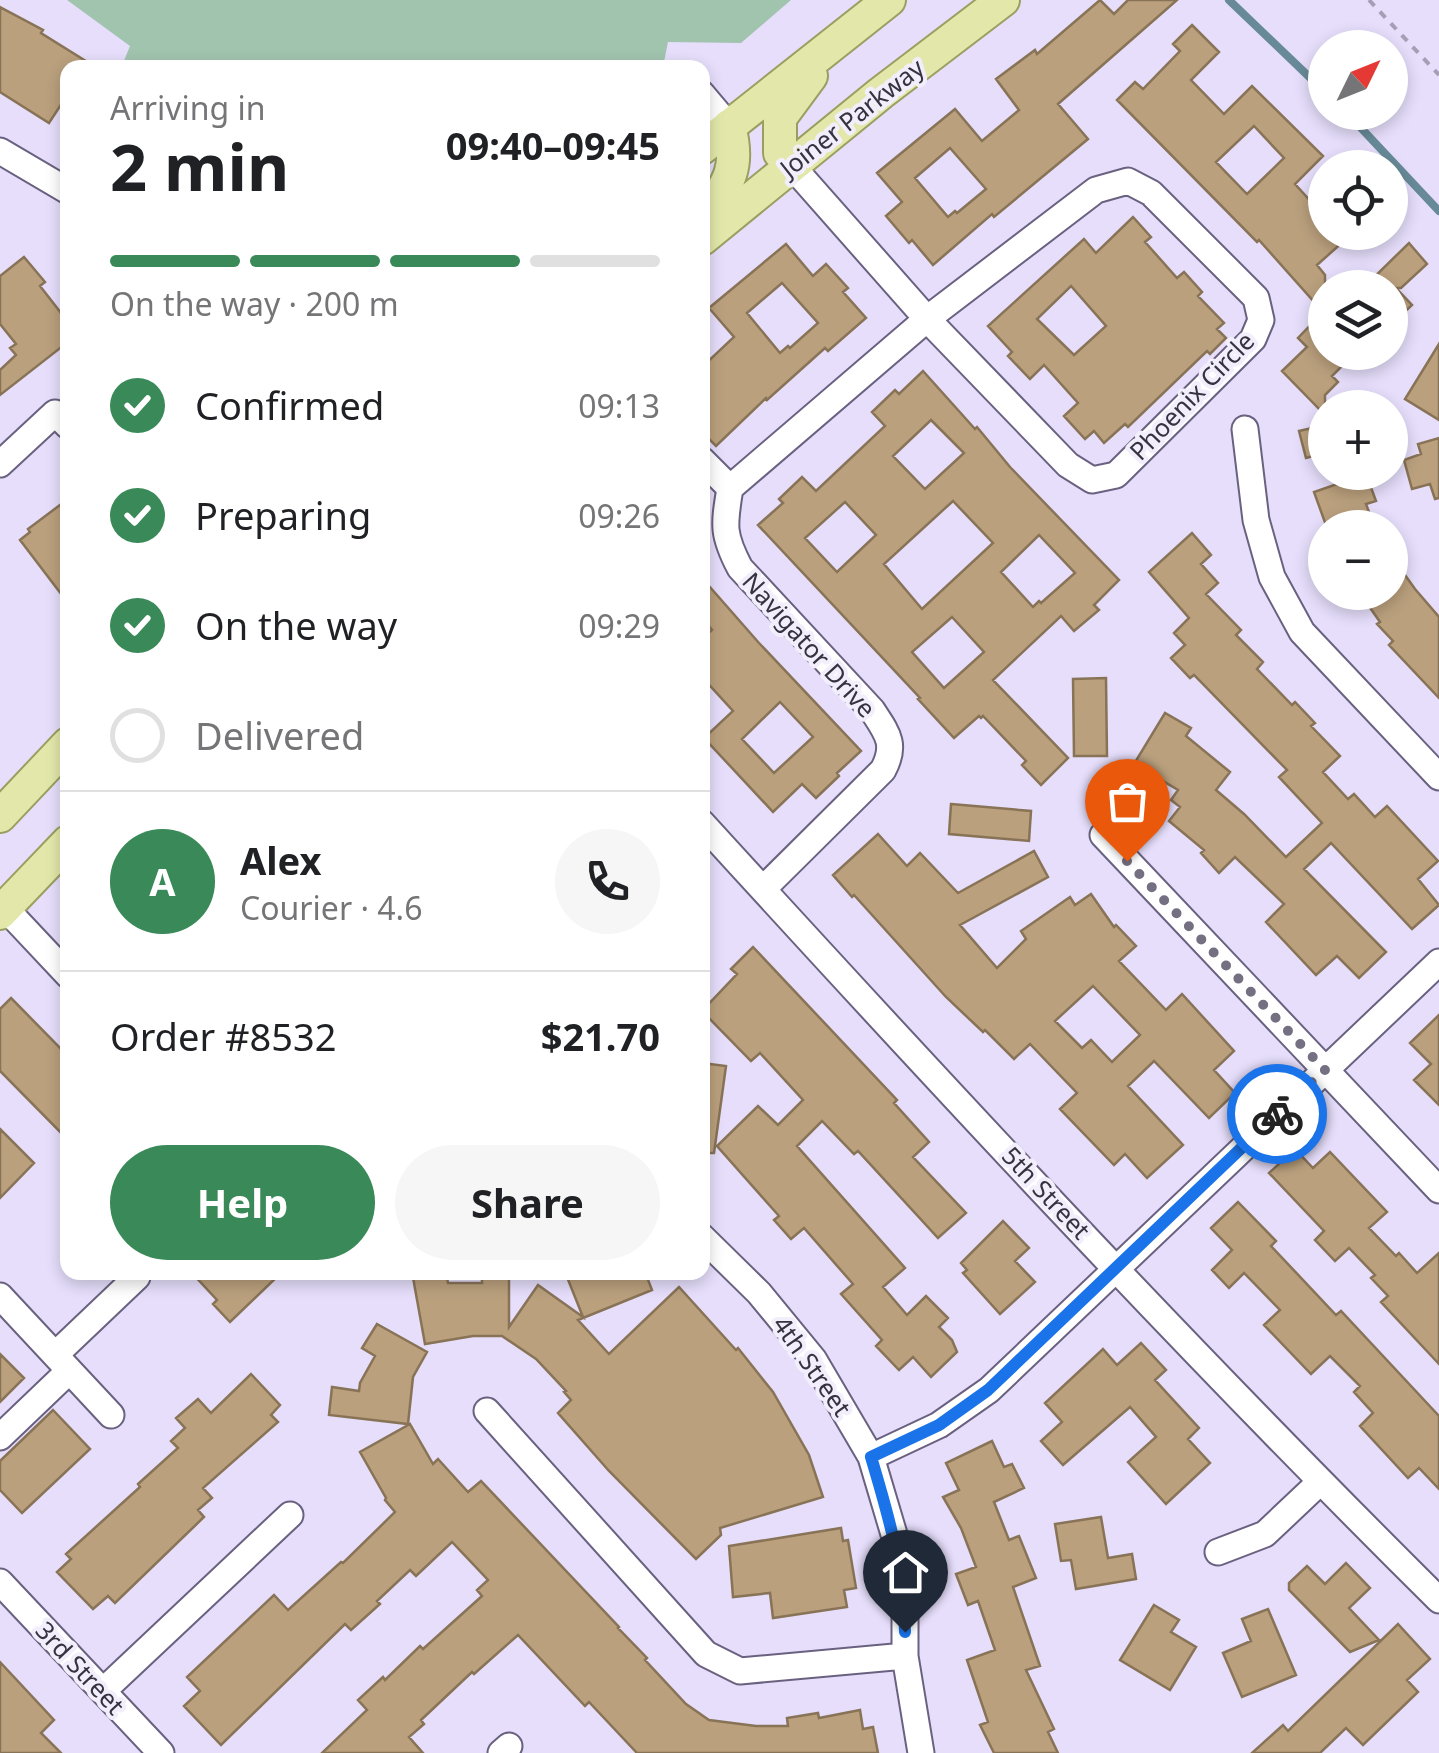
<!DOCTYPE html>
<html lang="en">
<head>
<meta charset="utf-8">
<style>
  body { margin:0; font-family:"Noto Sans",sans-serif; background:#f6f6f6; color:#202124; height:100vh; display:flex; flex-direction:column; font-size:38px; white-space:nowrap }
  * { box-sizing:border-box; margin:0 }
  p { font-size:32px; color:#757577 }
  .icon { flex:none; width:55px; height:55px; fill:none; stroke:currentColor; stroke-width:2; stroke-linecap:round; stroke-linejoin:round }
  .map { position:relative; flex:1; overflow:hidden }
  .details { position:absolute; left:60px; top:60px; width:650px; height:1220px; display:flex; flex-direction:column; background:#fff; border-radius:20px; box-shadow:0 5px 15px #0003 }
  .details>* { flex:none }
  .needle { width:65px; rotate:47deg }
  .controls { position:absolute; left:1308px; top:30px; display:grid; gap:20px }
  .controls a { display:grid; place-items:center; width:100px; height:100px; border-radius:50%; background:#fff; box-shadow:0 5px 15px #0003; font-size:50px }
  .pin { position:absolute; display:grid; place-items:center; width:85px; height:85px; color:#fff; margin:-102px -42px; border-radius:50% 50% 50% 0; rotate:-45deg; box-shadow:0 0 10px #0007 }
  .pin .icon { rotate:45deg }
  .courier { position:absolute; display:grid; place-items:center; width:100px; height:100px; margin:-50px; border:8px solid #1a73e8; border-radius:50%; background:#fff; color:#222; box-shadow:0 2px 12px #0007 }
  .overview em { font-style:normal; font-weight:700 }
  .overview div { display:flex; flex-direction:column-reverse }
  .overview { display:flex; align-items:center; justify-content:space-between; height:170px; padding:0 50px }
  h1 { font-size:65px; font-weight:700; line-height:75px }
  .bar { display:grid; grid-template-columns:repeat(4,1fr); gap:15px 10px; align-content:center; height:120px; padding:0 50px }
  .bar i { height:12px; border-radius:8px; background:#e0e0e0 }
  .bar .selected { background:#398959 }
  .bar p { grid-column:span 4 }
  .line { display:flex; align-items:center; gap:25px; padding:0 50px; border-top:2px solid #e0e0e0 }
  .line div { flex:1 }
  .round { display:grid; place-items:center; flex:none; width:105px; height:105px; border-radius:52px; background:#f6f6f6 }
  ol { padding:0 50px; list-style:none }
  li { display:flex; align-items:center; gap:30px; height:110px }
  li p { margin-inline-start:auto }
  li .icon { padding:10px; border-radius:50%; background:#398959; color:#fff; stroke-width:4 }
  li:last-child { color:#757577 }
  li i { width:55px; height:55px; border:5px solid #e0e0e0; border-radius:50% }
  .button { display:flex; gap:20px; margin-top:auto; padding:20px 50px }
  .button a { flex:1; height:115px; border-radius:60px; background:#398959; color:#fff; font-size:40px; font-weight:700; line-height:115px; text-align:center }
  .button a+a { background:#f6f6f6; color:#202124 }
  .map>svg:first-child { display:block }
  .green { fill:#a1c4af }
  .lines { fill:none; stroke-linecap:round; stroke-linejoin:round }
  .stream { stroke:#688a98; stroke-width:8 }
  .building { fill:#baa07d; stroke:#887357; stroke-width:2.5; fill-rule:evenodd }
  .minor-casing { stroke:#6a6180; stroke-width:29 }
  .major-casing { stroke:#9a9f60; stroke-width:36 }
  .path { stroke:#a59fb6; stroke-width:4; stroke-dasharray:8 8; stroke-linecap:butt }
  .minor { stroke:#fff; stroke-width:25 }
  .major { stroke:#e3e8aa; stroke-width:32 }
  .done { stroke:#746f81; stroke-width:10; stroke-dasharray:0 18 }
  .route { stroke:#1a73e8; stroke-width:12 }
  .labels { text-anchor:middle; stroke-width:8; stroke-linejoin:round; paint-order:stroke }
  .street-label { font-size:25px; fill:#363340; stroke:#f2eefc }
</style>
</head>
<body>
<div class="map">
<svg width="1439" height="1753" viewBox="0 0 1439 1753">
  <rect width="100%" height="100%" fill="#e6defb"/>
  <!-- green -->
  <path class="green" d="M67,0H791L741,43L668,42L663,67L121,68L130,46Z"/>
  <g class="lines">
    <!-- stream -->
    <path class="stream" d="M1229,0L1325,92
      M1346,112L1439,211"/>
  </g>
  <!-- building -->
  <path class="building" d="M1100,0L1114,14L1128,0H1177L1058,104L1088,139L994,217L992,214L933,265L912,240L909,243L886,216L902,202L877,173L955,109L982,141L1019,110L996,79L1035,50L1037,54ZM950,148L986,189L957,213L955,211L948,217L915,178Z
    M0,7L43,30L41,33L97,68H68V94L49,123L0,92Z
    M1192,25L1219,52L1191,80L1224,114L1252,86L1323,156L1295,184L1325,217V232H1354L1317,265L1325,275V352H1356L1332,376L1338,382L1325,395V415L1282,371L1307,347L1298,338L1323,312L1259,240L1257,242L1117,100L1135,82L1143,89L1180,51L1173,44ZM1254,126L1284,158L1247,194L1216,162Z
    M1133,217L1151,237L1145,242L1177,278L1184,272L1202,292L1198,296L1224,323L1217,329L1226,338L1210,354L1207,351L1128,427L1125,424L1104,443L1094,431L1085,439L1064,416L1078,403L1044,365L1030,379L1008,356L1012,352L988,326L1084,239L1096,253ZM1071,286L1106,326L1074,355L1037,319Z
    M1409,243L1427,264L1401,288H1396L1412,305L1390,326V288H1363Z
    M786,244L813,276L826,264L848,288L843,292L866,318L828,351L825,348L767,400L766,398L716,446L702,432V367L734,337L709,308ZM782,283L818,323L790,348L788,346L780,353L747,313Z
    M24,257L45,282L40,286L68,322V342L0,395V370L16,355L10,348L16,344L0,324V276Z
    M1439,344V420L1405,399Z
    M923,371L975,429L977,427L1010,467L1119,580L1094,605L1099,610L1074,631L1061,616L993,680L1068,758L1041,785L1022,765L1026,761L983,716L981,718L979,716L954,738L918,699L920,698L758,525L783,503L779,499L802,477L816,491L885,426L872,412L895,390L899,394ZM931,420L964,453L925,489L893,456ZM953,501L993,543L922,609L884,564ZM845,502L876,535L837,572L805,538ZM1039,535L1075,573L1041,603L1039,601L1033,607L1001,572ZM952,617L984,652L944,688L912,652Z
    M1325,425V453L1306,458L1299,431Z
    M1439,438V498L1435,499L1430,484L1412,489L1404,460L1421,454L1418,444Z
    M1366,474L1376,501L1366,504L1375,528H1327L1314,492Z
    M68,499V603L20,540L30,532L28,529Z
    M1192,533L1211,555L1201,564L1218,583L1206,594L1241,630L1236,635L1263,662L1257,669L1292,705L1295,702L1315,723L1311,726L1340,756L1323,772L1348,799L1354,794L1375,817L1387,806L1438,861L1418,879L1439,905L1412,929L1331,843L1304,869L1386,952L1359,978L1337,956L1316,975L1266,922L1284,904L1235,857L1219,873L1201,853L1204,850L1169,821L1180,807L1171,800L1178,790L1134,764L1165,713L1191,728L1186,736L1230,772L1216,790L1244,814L1286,857L1322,823L1279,777L1287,770L1194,675L1190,678L1171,658L1185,645L1174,633L1189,618L1149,572Z
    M1390,554L1415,589L1439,617V698L1389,645L1393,641L1377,624L1380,622L1359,592H1390Z
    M702,578L759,643L861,751L837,773L839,776L816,798L802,784L773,812L704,738L733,711L702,677V639L712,630L702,618ZM780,702L813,737L774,773L742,739Z
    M1106,678L1107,756H1074L1073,679Z
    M951,804L1031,811L1029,841L949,834Z
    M878,834L907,866L920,853L958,893L1034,851L1048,877L960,925L997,968L1026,939L1021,931L1070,897L1075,905L1091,894L1114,927L1116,925L1136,946L1119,961L1166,1010L1182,994L1234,1051L1214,1070L1235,1093L1209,1118L1154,1061L1128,1086L1183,1145L1147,1178L1125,1154L1114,1165L1060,1109L1077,1093L1051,1066L1030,1044L1014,1059L985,1030L983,1032L946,997L854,895L852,897L833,875ZM1093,986L1140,1035L1112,1062L1091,1040L1082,1048L1055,1021Z
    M753,947L897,1100L894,1103L929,1142L913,1157L966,1213L938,1238L858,1151L854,1154L822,1121L797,1146L905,1268L883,1287L907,1315L926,1296L948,1318L939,1327L952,1340L957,1352L931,1377L913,1357L899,1370L876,1346L882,1340L841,1294L853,1284L804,1228L791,1239L774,1220L779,1216L717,1146L758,1106L778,1125L803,1100L760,1053L751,1061L702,1011L737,974L731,969Z
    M11,998L68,1056V1140L0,1071V1009Z
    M1439,1015V1105L1414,1080L1431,1064L1410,1043Z
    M702,1063L726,1066L714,1153H702Z
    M0,1129L34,1163L0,1198Z
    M1295,1149L1313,1168L1330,1152L1387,1212L1369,1228L1396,1256L1399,1253L1417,1273L1439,1253V1364L1381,1302L1388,1296L1371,1278L1375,1275L1349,1248L1335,1261L1315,1240L1324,1231L1269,1173Z
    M1238,1202L1276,1241L1271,1246L1336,1315L1341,1311L1439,1416V1489L1419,1468L1408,1478L1360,1426L1373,1413L1354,1392L1360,1386L1330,1356L1311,1374L1264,1325L1280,1310L1244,1273L1229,1288L1212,1270L1232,1250L1211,1228Z
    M1003,1221L1029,1248L1015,1261L1035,1282L1000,1314L963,1273L967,1270L961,1263Z
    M191,1272H282L230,1322L213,1304L217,1300Z
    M412,1272H446L448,1283H482V1272H509V1327L538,1285L583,1317L565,1272H645L652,1290L578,1320L609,1354L679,1287L736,1350L738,1348L773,1392L809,1455L823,1497L720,1528L721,1535L696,1559L609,1471L558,1413L571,1400L564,1392L566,1391L536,1359L502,1336H473L425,1344Z
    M377,1324L427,1352L413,1377L408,1424L329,1415L332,1387L359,1391L360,1383L375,1356L362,1348Z
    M1141,1343L1166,1370L1155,1380L1199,1428L1188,1439L1210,1463L1166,1504L1128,1462L1156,1437L1130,1407L1063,1465L1041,1441L1062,1422L1045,1403L1103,1349L1117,1365Z
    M0,1354L24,1378L0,1402Z
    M251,1374L280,1405L271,1415L278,1422L203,1488L212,1498L198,1510L204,1517L115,1603L108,1596L93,1609L57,1572L71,1559L66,1554L140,1487L138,1484L178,1448L171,1441L185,1428L176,1418L198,1399L211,1413Z
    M53,1410L90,1449L22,1513L0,1490V1461Z
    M410,1424L433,1464L438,1459L468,1492L481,1481L619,1627L618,1628L647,1658L645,1660L686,1704L709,1720L756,1726H788L787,1718L818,1713L819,1718L860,1710L863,1729L873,1727L878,1753H637L589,1702L585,1706L518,1635L474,1674L472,1672L421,1720L424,1724L409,1737L423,1753H322L367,1710L358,1700L383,1677L385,1680L420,1646L423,1649L482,1596L477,1590L488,1580L452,1542L416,1576L410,1570L377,1601L380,1604L351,1630L345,1624L221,1745L184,1706L200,1691L187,1677L274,1595L288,1610L341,1562L343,1563L395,1512L385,1500L386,1498L360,1452Z
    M992,1441L1004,1467L1012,1464L1024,1488L994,1502L1009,1540L1019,1536L1036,1578L1013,1587L1040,1666L1026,1670L1054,1729L1048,1732L1058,1753H994L980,1725L988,1722L967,1660L995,1650L978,1601L968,1605L956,1574L976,1567L961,1528L943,1497L959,1490L946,1463Z
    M1101,1517L1108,1558L1132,1554L1136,1579L1076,1589L1071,1560L1061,1561L1055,1524Z
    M841,1528L843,1541L848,1540L856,1588L844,1590L847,1607L773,1618L770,1593L733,1597L729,1546Z
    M1346,1563L1370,1588L1349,1608L1379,1640L1350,1652L1289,1590V1583L1307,1566L1325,1584Z
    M1154,1605L1179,1620L1171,1632L1196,1647L1170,1690L1120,1660Z
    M1268,1609L1296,1675L1242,1697L1223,1653L1251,1641L1242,1619Z
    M1398,1624L1430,1659L1407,1680L1418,1692L1363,1745L1346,1728L1320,1753H1252L1283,1725L1288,1731Z
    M0,1662L54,1720L41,1733L61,1753H0Z"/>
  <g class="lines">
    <!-- minor casing -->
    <g class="minor-casing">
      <path id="minor" d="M702,94L729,126
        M0,151L68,191
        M1245,429L1256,520L1272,577L1302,632L1439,777
        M702,460L730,488
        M0,464L55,413L68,426
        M702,823C942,1086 1186,1349 1439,1600
        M1103,835L1439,1190
        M763,889L883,770C897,744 887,733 872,710L740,568C722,534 724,525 730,488L927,319L1096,190L1128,181L1151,193L1256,298L1261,320L1253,339L1116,475L1092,480L1068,465L927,319L791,165
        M5,908L68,975
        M702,1237L759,1293L814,1360L871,1457L896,1541L905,1608V1656L921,1753
        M0,1296L111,1415
        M55,1355L137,1277
        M487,1411L706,1654L740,1671L905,1656
        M0,1437L69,1371
        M871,1457L939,1425L989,1390L1439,962
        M1218,1552L1265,1534L1320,1482
        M0,1582L161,1753
        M103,1691L290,1515
        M501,1753L509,1746"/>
    </g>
    <!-- major casing -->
    <g class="major-casing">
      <path id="major" d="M702,148L889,0
        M791,165L780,153V118L811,76
        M702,220C727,185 741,170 729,126
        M702,239L881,93L1003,0
        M0,816L68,744
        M0,913L68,842"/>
    </g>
    <!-- path -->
    <path class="path" d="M1369,0L1439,75"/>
    <!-- minor -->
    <use href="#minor" class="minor"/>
    <!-- major -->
    <use href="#major" class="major"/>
  </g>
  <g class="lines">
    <!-- done -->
    <path class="done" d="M1127,861L1325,1070L1277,1114"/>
    <!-- route -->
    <path class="route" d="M905,1632C904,1569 889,1517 871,1457L939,1425L988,1390L1277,1114"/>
  </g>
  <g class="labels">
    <!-- street labels -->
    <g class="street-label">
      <text transform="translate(852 118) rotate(-38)" y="9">Joiner Parkway</text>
      <text transform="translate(1192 396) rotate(-46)" y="9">Phoenix Circle</text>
      <text transform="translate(809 645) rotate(48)" y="9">Navigator Drive</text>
      <text transform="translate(1046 1193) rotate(47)" y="9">5th Street</text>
      <text transform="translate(812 1366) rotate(55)" y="9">4th Street</text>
      <text transform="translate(80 1668) rotate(47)" y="9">3rd Street</text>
    </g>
  </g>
</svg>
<div class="controls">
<a><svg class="needle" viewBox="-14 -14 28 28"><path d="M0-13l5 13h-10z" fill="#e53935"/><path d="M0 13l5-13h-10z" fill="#757577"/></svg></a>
<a><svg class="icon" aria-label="locate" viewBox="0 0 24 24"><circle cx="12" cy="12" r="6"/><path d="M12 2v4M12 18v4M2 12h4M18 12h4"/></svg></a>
<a><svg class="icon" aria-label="layers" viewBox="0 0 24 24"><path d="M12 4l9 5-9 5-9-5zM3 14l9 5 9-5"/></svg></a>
<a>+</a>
<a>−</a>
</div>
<div class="pin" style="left:1127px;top:861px;background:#ea580c"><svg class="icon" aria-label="bag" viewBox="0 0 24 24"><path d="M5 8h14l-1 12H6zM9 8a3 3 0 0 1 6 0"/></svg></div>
<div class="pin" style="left:905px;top:1632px;background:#1f2937"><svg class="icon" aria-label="home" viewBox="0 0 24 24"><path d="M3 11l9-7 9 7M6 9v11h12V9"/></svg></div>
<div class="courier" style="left:1277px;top:1114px"><svg class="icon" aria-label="bike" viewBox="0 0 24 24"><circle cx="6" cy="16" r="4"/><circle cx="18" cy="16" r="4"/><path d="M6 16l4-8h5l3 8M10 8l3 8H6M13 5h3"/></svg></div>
<section class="details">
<div class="overview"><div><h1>2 min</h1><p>Arriving in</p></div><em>09:40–09:45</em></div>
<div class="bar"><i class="selected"></i><i class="selected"></i><i class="selected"></i><i></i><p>On the way · 200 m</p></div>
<ol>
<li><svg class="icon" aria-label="check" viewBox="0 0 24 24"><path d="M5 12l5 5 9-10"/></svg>Confirmed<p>09:13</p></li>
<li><svg class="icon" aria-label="check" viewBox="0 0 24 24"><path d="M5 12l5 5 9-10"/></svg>Preparing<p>09:26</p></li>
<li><svg class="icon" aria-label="check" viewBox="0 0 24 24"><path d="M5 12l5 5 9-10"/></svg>On the way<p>09:29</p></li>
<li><i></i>Delivered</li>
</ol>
<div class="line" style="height:180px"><b class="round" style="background:#398959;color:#fff">A</b><div><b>Alex</b><p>Courier · 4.6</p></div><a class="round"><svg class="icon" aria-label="phone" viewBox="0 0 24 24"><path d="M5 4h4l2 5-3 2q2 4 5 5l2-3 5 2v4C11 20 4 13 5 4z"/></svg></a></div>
<div class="line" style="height:130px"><div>Order #8532</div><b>$21.70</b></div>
<div class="button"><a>Help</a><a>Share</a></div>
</section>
</div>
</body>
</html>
